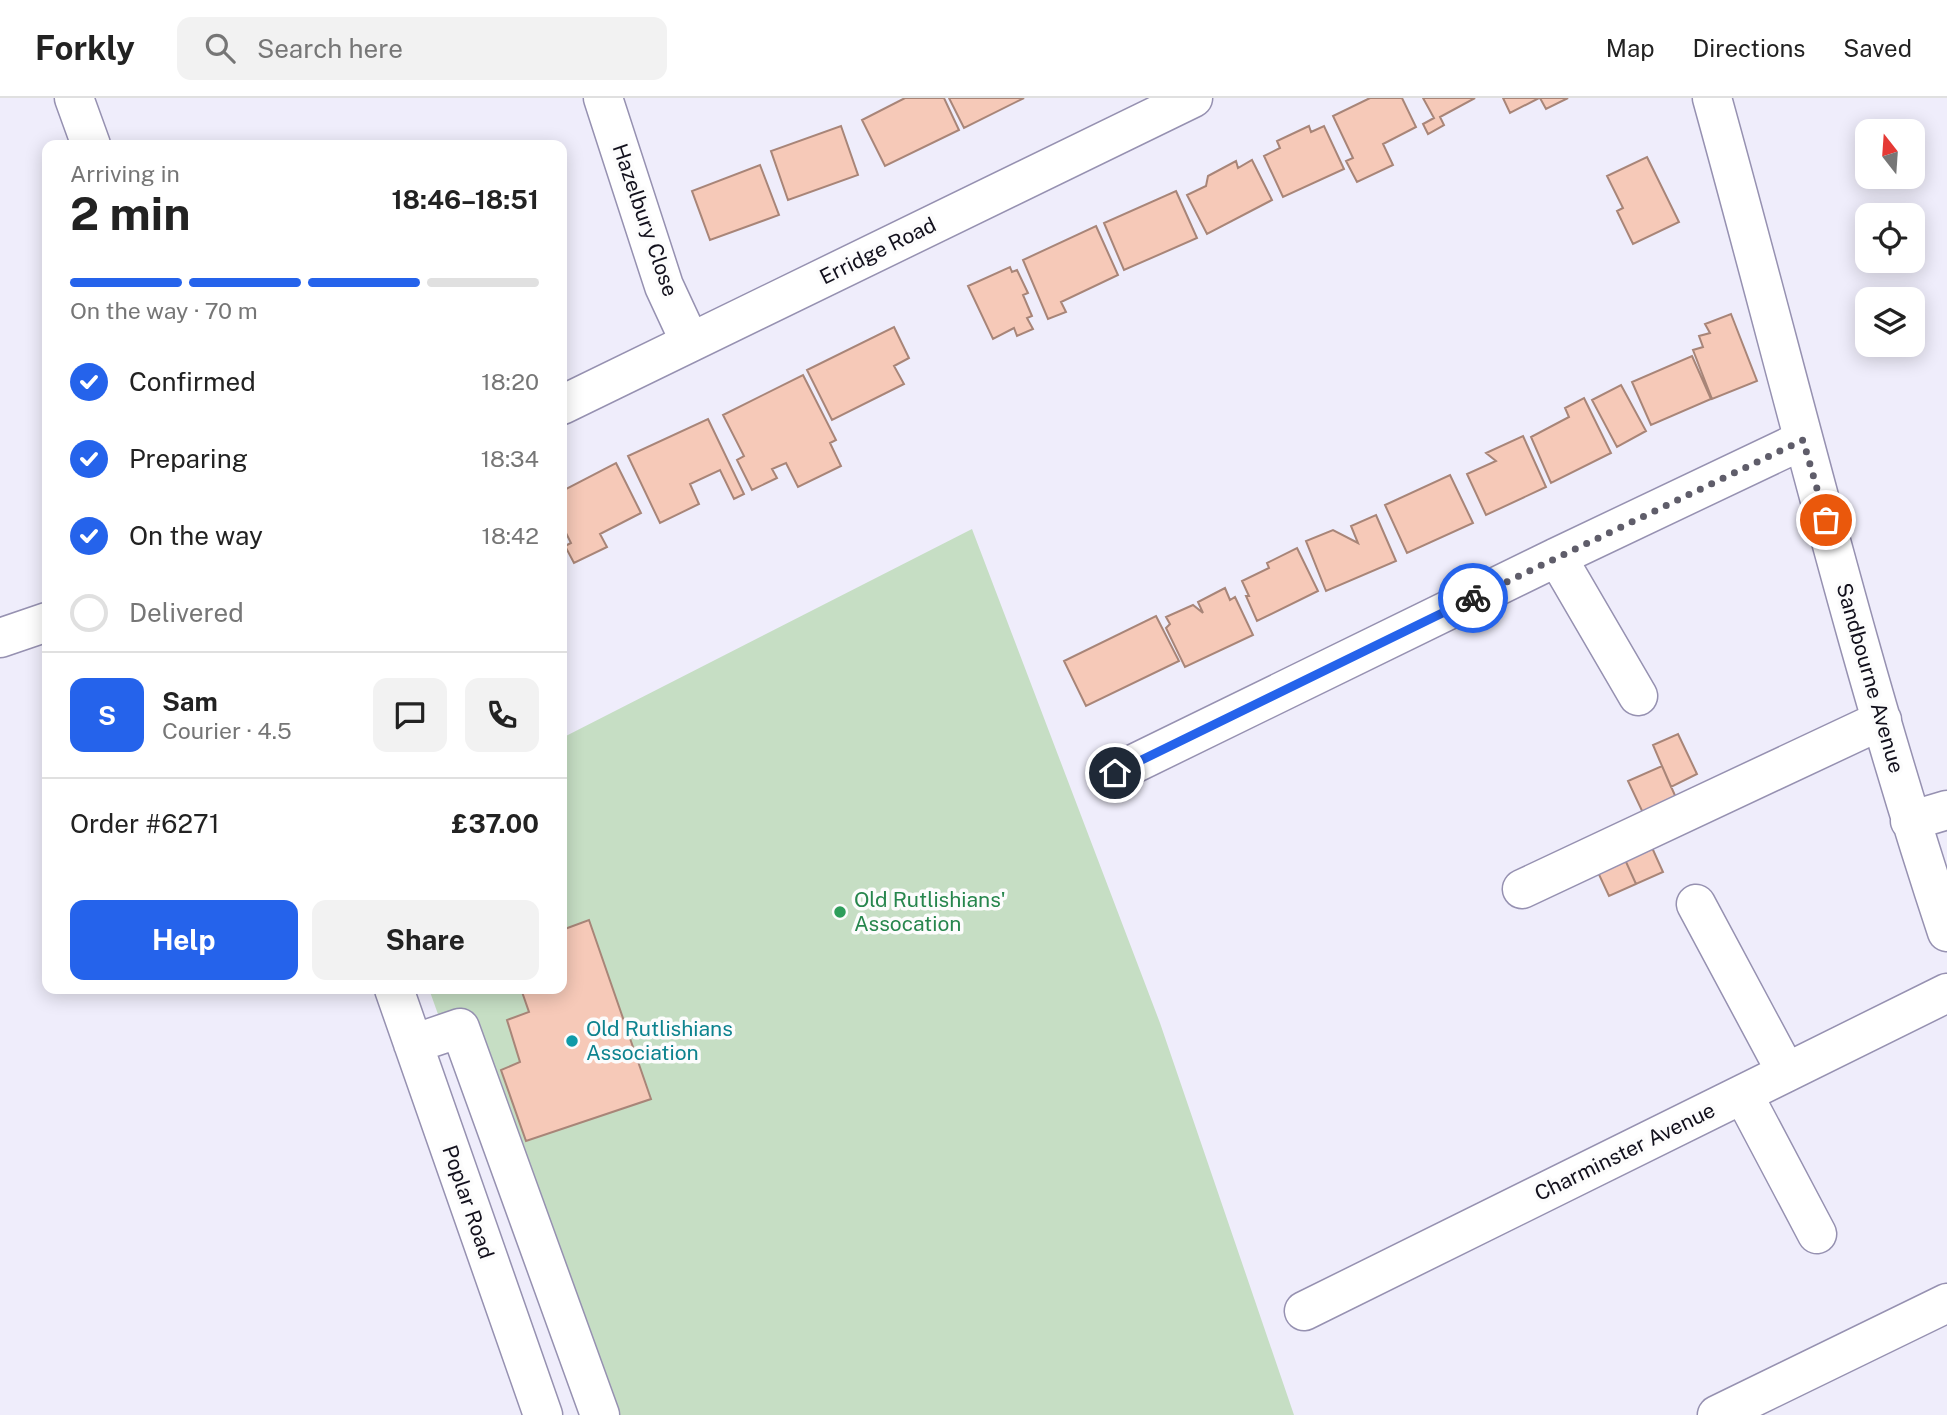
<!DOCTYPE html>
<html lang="en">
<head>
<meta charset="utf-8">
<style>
  body { margin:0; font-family:"Public Sans",sans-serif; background:#f2f2f2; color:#222; height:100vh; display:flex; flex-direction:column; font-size:26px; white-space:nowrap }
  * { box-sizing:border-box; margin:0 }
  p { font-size:23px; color:#767676 }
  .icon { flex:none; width:38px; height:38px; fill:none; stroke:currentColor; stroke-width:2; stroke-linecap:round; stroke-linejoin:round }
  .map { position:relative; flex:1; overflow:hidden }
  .details { position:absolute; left:42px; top:42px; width:525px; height:854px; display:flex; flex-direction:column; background:#fff; border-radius:14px; box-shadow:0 4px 18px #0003 }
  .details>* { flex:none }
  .needle { width:46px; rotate:343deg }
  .tools { position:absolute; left:1855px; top:21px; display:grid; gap:14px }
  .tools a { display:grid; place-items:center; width:70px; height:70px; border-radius:14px; background:#fff; box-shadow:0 4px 18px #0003; font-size:35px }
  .pin { position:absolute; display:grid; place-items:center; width:60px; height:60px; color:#fff; margin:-30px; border:4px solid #fff; border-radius:50%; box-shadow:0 2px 7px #0007 }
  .courier { position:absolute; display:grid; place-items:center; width:70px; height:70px; margin:-35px; border:5px solid #2563eb; border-radius:50%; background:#fff; color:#222; box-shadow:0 2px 9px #0007 }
  .overview em { font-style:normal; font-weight:700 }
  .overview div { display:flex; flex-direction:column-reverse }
  .overview { display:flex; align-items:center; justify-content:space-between; height:119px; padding:0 28px }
  h1 { font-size:46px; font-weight:700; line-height:52px }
  .bar { display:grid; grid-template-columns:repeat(4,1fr); gap:10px 7px; align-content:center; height:84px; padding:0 28px }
  .bar i { height:9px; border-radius:5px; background:#e0e0e0 }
  .bar .active { background:#2563eb }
  .bar p { grid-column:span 4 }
  .line { display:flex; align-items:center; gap:18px; padding:0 28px; border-top:2px solid #e0e0e0 }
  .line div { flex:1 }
  .round { display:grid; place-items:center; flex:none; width:74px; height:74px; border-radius:14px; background:#f2f2f2 }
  ol { padding:0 28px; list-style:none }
  li { display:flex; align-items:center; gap:21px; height:77px }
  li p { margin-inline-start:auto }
  li .icon { padding:7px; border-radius:50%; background:#2563eb; color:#fff; stroke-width:4 }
  li:last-child { color:#767676 }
  li i { width:38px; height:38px; border:4px solid #e0e0e0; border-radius:50% }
  .primary-button { display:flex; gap:14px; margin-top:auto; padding:14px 28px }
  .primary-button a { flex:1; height:80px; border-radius:14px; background:#2563eb; color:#fff; font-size:28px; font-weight:700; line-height:80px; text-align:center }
  .primary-button a+a { background:#f2f2f2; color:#222 }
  header { display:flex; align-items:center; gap:42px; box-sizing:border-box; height:98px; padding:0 35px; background:#fff; border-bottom:2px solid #e0e0e0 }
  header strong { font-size:33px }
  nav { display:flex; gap:38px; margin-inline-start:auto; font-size:24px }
  .search { width:490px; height:63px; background:#f2f2f2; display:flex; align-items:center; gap:18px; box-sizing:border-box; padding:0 24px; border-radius:14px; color:#767676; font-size:26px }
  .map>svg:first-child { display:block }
  .green { fill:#c6dec4 }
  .building { fill:#f6c9b8; stroke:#a88578; stroke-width:2 }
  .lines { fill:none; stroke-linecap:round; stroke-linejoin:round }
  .minor-casing { stroke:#9691b1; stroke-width:41 }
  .minor { stroke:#fff; stroke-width:38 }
  .done { stroke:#5f5d6a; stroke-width:7; stroke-dasharray:0 12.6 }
  .route { stroke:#2563eb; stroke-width:9 }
  .leisure-dot { fill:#2e9e5b; stroke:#fcfcfc; stroke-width:2.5 }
  .culture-dot { fill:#0f9aa8; stroke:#fcfcfc; stroke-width:2.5 }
  .labels { text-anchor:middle; stroke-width:7; stroke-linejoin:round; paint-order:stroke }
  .street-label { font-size:21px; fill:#12101c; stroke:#fcfcfc }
  .leisure-label { font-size:21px; fill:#27864d; stroke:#fcfcfc; text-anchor:start }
  .culture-label { font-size:21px; fill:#0d838f; stroke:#fcfcfc; text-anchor:start }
</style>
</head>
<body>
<header>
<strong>Forkly</strong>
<div class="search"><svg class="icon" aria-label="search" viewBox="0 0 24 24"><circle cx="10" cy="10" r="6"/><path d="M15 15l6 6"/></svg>Search here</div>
<nav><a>Map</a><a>Directions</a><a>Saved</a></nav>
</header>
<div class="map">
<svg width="1947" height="1317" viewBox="0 0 1947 1317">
  <rect width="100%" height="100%" fill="#efedfb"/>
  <!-- green -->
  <path class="green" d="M972,431L1160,925L1294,1317H581L429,891H562V640Z"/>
  <!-- building -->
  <path class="building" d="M905,0H944L959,32L885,68L862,22Z
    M949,0H1024L964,30Z
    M1370,0H1402L1416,29L1383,46L1393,67L1357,84L1346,63L1353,60L1333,18Z
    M1423,0H1475L1440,19L1444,27L1428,36L1423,26L1434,20Z
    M1503,0H1539L1510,15Z
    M1540,0H1568L1546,11Z
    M841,28L858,77L788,102L771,53Z
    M1309,28L1311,34L1324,28L1344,71L1283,99L1264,58L1280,50L1277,43Z
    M1647,59L1679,124L1633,146L1617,113L1623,110L1607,78Z
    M1252,62L1272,102L1207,136L1187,97L1206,88L1208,78L1236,63L1238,70Z
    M760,67L779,117L710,142L692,93Z
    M1176,93L1197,140L1124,172L1104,125Z
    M1096,128L1118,177L1061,204L1066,214L1048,221L1023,162Z
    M1010,169L1012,174L1017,172L1028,195L1023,197L1032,218L1027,220L1033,231L1017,238L1014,230L993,241L968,188Z
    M1731,216L1757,283L1712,301L1693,252L1703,249L1699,238L1710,235L1705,226Z
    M894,229L909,260L894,268L904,286L832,322L807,272Z
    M1692,258L1711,301L1651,327L1632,284Z
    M803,277L836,342L830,345L841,368L798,389L786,365L772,371L777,380L752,392L737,362L744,358L723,317Z
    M1621,287L1646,333L1617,349L1592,302Z
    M1584,300L1611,355L1551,385L1531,339L1569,319L1565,310Z
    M708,321L744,396L734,401L720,372L690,386L699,406L660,425L628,358Z
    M1523,338L1546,389L1486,417L1467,376L1496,363L1486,355Z
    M616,365L641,415L600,436L607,449L574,465L565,448L571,445L562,427V393Z
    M1450,377L1473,425L1407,455L1385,407Z
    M1376,417L1396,463L1326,493L1306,443L1333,432L1358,445L1351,428Z
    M1297,450L1318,493L1257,523L1246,498H1249L1242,483L1269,470L1267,465Z
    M1225,490L1230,502L1235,499L1253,537L1185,569L1166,530L1170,526L1166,519L1193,507L1203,515L1198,504Z
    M1156,518L1179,563L1086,608L1064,563Z
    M1678,636L1697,676L1671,689L1653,647Z
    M1662,668L1677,702L1644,717L1628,683Z
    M1649,743L1663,774L1636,786L1622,755Z
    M1622,755L1636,786L1609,798L1595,768Z
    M589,822L651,1001L526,1043L501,972L520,964L507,922L529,914L521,891H562V832Z"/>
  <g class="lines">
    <!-- minor casing -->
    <g class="minor-casing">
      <path id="minor" d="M74,0L91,47
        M603,0L664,188L690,244
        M1712,0C1789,278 1856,560 1947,834
        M562,307L1193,0
        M1557,459L1638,598
        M0,540L47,524
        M1115,675L1557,459L1803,342
        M1910,723L1947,712
        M1522,791L1882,622
        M1696,806L1786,974
        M394,891L543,1317
        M413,946L460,930L600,1317
        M1743,996L1817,1136
        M1304,1213L1947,895
        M1717,1317L1947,1205"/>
    </g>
    <!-- minor -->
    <use href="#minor" class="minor"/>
  </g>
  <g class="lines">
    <!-- done -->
    <path class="done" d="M1473,500L1803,342L1826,422"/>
    <!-- route -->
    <path class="route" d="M1115,675L1473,500"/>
  </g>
  <!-- markers -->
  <circle class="leisure-dot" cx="840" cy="814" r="7"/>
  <circle class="culture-dot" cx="572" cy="943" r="7"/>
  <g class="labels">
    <!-- street labels -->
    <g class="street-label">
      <text transform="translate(645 122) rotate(71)" y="7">Hazelbury Close</text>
      <text transform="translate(878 153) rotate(-26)" y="7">Erridge Road</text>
      <text transform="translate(1870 580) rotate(74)" y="7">Sandbourne Avenue</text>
      <text transform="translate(1625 1054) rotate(-26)" y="7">Charminster Avenue</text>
      <text transform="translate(468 1104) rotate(71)" y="7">Poplar Road</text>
    </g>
    <!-- leisure labels -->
    <g class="leisure-label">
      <text x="854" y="809">Old Rutlishians'<tspan x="854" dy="24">Assocation</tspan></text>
    </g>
    <!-- culture labels -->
    <g class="culture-label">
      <text x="586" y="938">Old Rutlishians<tspan x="586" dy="24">Association</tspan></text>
    </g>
  </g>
</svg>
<div class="tools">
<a><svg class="needle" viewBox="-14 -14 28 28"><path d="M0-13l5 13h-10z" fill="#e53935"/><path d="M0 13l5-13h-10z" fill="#767676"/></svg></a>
<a><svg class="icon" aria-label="locate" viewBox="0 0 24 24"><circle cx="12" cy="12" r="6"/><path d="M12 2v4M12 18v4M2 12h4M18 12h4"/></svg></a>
<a><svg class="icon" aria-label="layers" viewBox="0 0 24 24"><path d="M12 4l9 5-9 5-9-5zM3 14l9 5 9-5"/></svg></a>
</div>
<div class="pin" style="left:1826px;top:422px;background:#ea580c"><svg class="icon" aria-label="bag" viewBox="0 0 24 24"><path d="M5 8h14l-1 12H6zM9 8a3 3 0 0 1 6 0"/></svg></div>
<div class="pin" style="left:1115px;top:675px;background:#1f2937"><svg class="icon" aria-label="home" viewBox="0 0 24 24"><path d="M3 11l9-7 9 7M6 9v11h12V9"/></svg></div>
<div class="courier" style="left:1473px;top:500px"><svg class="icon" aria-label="bike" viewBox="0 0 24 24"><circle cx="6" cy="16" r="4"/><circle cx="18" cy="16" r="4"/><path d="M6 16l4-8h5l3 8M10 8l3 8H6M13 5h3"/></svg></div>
<section class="details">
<div class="overview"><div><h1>2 min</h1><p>Arriving in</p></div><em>18:46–18:51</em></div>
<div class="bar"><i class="active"></i><i class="active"></i><i class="active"></i><i></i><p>On the way · 70 m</p></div>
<ol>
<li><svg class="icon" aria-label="check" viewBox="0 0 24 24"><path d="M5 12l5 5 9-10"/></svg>Confirmed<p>18:20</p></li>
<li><svg class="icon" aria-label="check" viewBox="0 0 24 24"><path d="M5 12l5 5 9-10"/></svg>Preparing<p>18:34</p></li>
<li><svg class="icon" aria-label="check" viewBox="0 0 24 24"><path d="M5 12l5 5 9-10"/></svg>On the way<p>18:42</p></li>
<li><i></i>Delivered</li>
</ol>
<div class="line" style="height:126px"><b class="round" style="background:#2563eb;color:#fff">S</b><div><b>Sam</b><p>Courier · 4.5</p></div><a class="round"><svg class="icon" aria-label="chat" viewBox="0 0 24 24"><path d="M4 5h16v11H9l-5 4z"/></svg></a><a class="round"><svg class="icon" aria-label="phone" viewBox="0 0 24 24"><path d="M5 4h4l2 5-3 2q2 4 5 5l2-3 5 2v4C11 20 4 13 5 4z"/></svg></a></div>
<div class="line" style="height:91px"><div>Order #6271</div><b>£37.00</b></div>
<div class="primary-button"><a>Help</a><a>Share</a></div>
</section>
</div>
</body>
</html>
